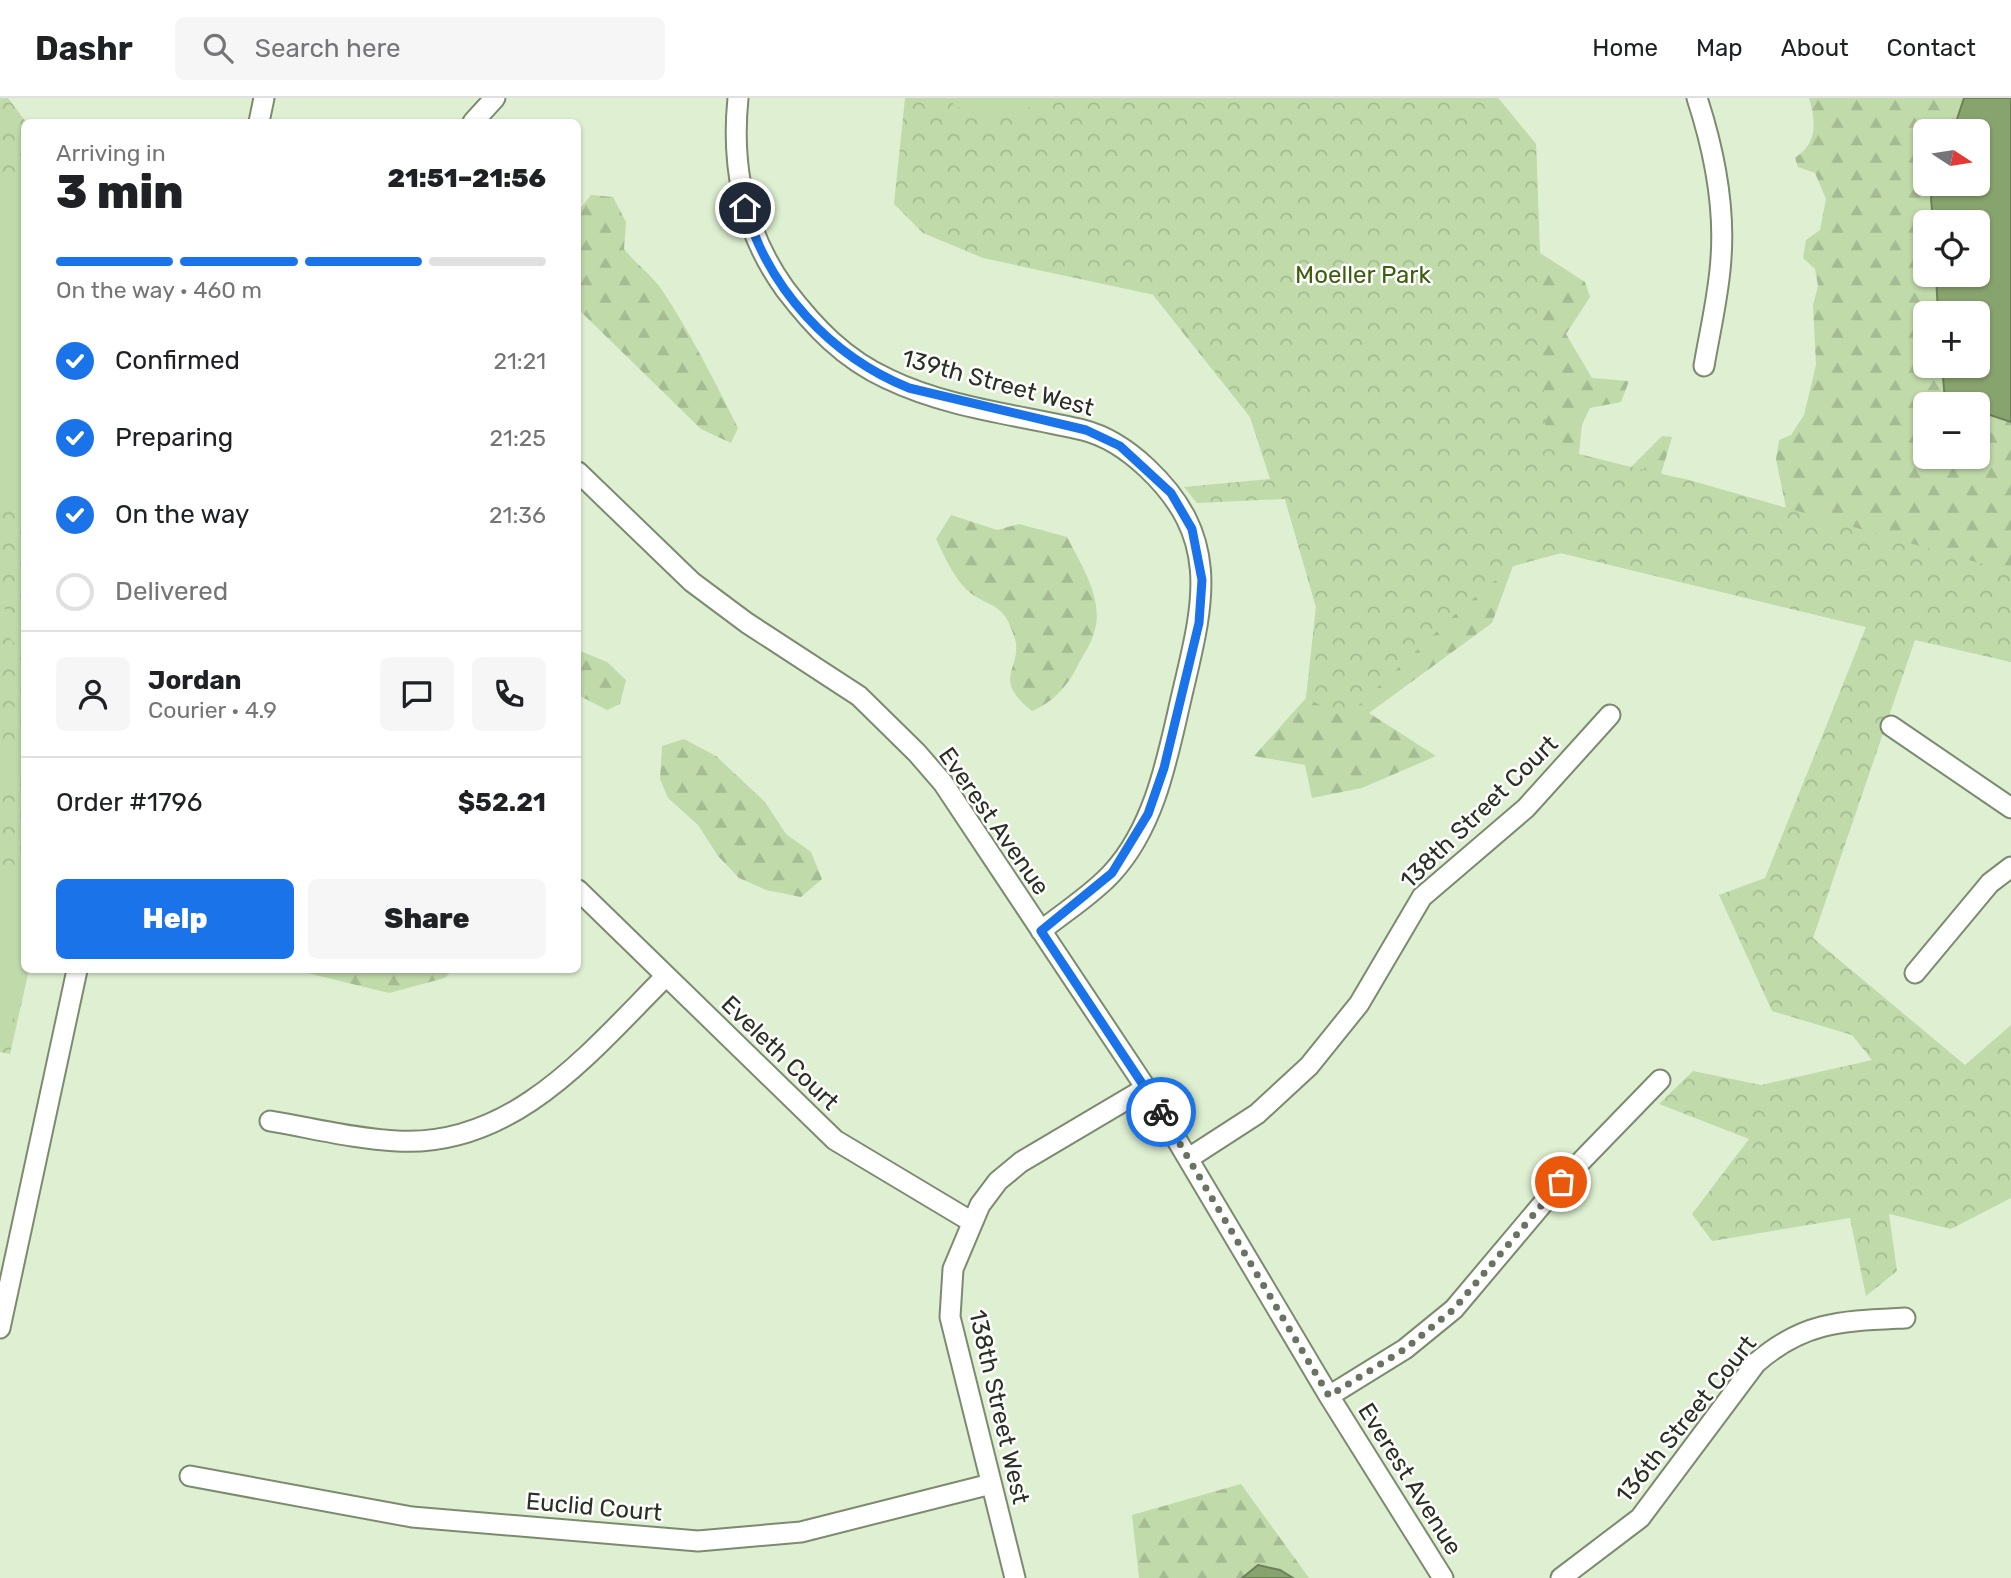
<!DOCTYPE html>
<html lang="en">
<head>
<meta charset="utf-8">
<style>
  body { margin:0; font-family:Rubik,sans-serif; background:#f6f6f6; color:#202124; height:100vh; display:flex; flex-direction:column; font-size:26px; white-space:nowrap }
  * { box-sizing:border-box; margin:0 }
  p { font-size:23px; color:#757577 }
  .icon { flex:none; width:38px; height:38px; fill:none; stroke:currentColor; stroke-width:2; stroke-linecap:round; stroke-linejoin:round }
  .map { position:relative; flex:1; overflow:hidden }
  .sheet { position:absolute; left:21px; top:21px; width:560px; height:854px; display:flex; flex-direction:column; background:#fff; border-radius:10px; box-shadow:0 2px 5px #0004 }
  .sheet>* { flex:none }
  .needle { width:46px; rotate:102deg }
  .tools { position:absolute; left:1913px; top:21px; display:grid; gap:14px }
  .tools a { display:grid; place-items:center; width:77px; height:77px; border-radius:10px; background:#fff; box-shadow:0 2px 5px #0004; font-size:35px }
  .pin { position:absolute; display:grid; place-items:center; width:60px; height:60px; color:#fff; margin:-30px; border:4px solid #fff; border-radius:50%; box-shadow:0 2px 7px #0007 }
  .courier { position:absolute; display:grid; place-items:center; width:70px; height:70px; margin:-35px; border:5px solid #1a73e8; border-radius:50%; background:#fff; color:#222; box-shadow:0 2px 9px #0007 }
  .summary em { font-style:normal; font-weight:800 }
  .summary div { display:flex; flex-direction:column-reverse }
  .summary { display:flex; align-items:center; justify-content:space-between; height:119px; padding:0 35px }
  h1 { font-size:46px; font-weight:800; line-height:52px }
  .bar { display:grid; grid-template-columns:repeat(4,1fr); gap:10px 7px; align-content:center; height:84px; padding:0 35px }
  .bar i { height:9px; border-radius:5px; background:#e0e0e0 }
  .bar .on { background:#1a73e8 }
  .bar p { grid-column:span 4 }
  .line { display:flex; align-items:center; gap:18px; padding:0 35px; border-top:2px solid #e0e0e0 }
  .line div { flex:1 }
  .round { display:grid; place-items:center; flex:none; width:74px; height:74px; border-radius:10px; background:#f6f6f6 }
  ol { padding:0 35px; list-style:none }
  li { display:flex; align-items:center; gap:21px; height:77px }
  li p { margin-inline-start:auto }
  li .icon { padding:7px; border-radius:50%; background:#1a73e8; color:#fff; stroke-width:4 }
  li:last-child { color:#757577 }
  li i { width:38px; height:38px; border:4px solid #e0e0e0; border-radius:50% }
  .action { display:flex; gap:14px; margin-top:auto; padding:14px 35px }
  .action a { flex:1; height:80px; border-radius:10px; background:#1a73e8; color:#fff; font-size:28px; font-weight:800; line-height:80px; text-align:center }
  .action a+a { background:#f6f6f6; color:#202124 }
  header { display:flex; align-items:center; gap:42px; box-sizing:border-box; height:98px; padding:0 35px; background:#fff; border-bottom:2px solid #e0e0e0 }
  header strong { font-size:33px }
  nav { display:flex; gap:38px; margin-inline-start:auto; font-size:24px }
  .search { width:490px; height:63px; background:#f6f6f6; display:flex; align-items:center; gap:18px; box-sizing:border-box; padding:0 24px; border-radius:10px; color:#757577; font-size:26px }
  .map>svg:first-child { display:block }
  .forest { fill:url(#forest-firs); fill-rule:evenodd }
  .park { fill:url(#park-crowns) }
  .pitch { fill:#c0daaa }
  .water { fill:#88a46e; stroke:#6c8158; stroke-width:2 }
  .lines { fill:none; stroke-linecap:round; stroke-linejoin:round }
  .minor-casing { stroke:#7c8b6f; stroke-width:23 }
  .minor { stroke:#fff; stroke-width:19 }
  .done { stroke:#697361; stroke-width:7; stroke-dasharray:0 12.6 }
  .route { stroke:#1a73e8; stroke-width:9 }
  .labels { text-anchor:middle; stroke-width:5; stroke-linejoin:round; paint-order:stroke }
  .park-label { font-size:24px; fill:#3c5f0e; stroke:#fff }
  .street-label { font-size:24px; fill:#2a3024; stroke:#fff }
</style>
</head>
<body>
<header>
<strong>Dashr</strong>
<div class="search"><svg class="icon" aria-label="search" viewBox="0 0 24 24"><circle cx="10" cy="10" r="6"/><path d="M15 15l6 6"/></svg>Search here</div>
<nav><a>Home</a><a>Map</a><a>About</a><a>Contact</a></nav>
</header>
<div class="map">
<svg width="2011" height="1480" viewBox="0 0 2011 1480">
  <defs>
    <pattern id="forest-firs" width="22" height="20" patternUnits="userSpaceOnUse" patternTransform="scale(1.75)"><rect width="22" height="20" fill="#c0daaa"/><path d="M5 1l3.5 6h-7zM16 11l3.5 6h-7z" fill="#a5bb92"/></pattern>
    <pattern id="park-crowns" width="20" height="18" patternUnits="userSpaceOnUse" patternTransform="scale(1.75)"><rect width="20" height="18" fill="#c0daaa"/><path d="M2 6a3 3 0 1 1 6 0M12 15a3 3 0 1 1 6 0" fill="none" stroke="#a5bb92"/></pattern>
  </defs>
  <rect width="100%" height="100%" fill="#def0d1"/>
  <!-- forest -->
  <path class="forest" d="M1498,0L1536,46L1540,155L1585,184L1590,199L1566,236L1592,280L1629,283L1621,304L1590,310L1582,326L1579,356L1631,369L1662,338L1672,339L1661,376L1786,410L1776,361L1779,342L1791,337L1804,317L1816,267L1813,207L1818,188L1815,171L1803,160L1806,142L1820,132L1826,101L1815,75L1798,69L1795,60C1818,44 1816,25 1809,0H2011V564L1561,455L1513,468L1492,525L1369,615L1436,658L1362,690L1312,700L1305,667L1254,658L1306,600L1316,508L1285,401L1270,378L1250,319L1153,197L1242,127ZM1925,33H1978V86H1925ZM1925,124H1978V177H1925ZM1925,215H1978V268H1925ZM1925,306H1978V359H1925Z
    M591,97L613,99L626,124L624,151C636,166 654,179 664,195C692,238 715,284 738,330L731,345L701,331L578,211V113Z
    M951,417L997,432L1019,426L1067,439C1081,467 1105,502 1094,535C1091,547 1082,558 1077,569C1066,590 1053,604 1032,613C990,580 1023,570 1015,541C1003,501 990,512 967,492C953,479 944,457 936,441Z
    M578,552L607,564L626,582L620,606L607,612L578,597Z
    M684,641L716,658L765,704L786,736L811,754L822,781L801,799L766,792L739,780L718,758L698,727L668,700L660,681L662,648Z
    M295,872H452L445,880L389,895Z
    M1241,1386L1309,1480H1139L1132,1417Z"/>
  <!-- park -->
  <path class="park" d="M0,0H8L26,24L24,872H29L10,956L0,954Z
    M905,0H1498L1536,46L1546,350L1689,382L2011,474V564L1915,542L1813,840L1965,967L2011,927V1100L1951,1131L1889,1116L1897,1173L1866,1198L1850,1120L1712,1143L1692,1116L1749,1041L1659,1006L1693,973L1761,987L1872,962L1852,937L1772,913L1719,797L1765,780L1866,529L1561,455L1513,468L1461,511L1345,620L1306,600L1317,513L1285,401L1197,405L1184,389L1270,381L1250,319L1159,198L983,160L923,135L894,106Z"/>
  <!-- pitch -->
  <path class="pitch" d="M947,0H1042C1016,25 971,25 947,0Z
    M0,80L24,82V407L0,401Z
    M0,507L24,526V555L0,530Z
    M24,648V678L0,697V672Z
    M0,774L24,779L25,872L10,933L0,930Z"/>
  <!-- water -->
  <path class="water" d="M1964,0H2011V324L1978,313V306H1958L1945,302L1942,268H1978V215H1938L1936,177H1978V124H1933L1931,100L1936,86H1978V33H1953Z
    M1258,1467L1280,1472L1293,1480H1242Z"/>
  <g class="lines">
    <!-- minor casing -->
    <g class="minor-casing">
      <path id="minor" d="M738,0C731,69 744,134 785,191C814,229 844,261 888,281C948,310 1019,317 1083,332C1107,338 1129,353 1147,370C1219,438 1205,500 1184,588C1169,650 1158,725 1112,775C1092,797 1064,814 1041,833
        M1697,0C1714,52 1725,105 1721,160C1719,196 1710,232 1704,268
        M259,24L264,0
        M473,24L495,0
        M578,374L692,484L747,525L859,598L917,655L943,685L1146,990L1329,1298L1443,1480
        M1891,628L2011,710
        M578,792L835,1042L972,1124
        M1915,875L1990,785L2011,769
        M270,1023C312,1030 355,1041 397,1043C514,1050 591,953 666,878
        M1189,1060L1257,1016L1309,968L1359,906L1422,799L1526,710L1610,617
        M0,1230L77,872
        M1329,1298L1405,1251L1454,1211L1561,1084L1660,982
        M190,1378L412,1419L698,1443L801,1434L991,1386
        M1015,1480L950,1219L953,1171L980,1107L998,1083L1021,1064L1146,990
        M1561,1480L1640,1420L1756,1265C1804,1223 1843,1223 1905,1220"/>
    </g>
    <!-- minor -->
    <use href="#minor" class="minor"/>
  </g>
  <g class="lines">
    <!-- done -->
    <path class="done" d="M1161,1014L1329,1298L1405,1251L1454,1211L1561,1084"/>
    <!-- route -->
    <path class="route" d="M745,110C769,191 830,258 909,290L1086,332L1120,348L1171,395L1192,431L1202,482L1199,525L1164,670L1148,716L1112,775L1041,833L1161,1014"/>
  </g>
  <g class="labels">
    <!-- park labels -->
    <g class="park-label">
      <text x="1363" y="185">Moeller Park</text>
    </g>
    <!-- street labels -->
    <g class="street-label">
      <text transform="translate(998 285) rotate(15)" y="8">139th Street West</text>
      <text transform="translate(1479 714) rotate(-44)" y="8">138th Street Court</text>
      <text transform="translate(994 723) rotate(55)" y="8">Everest Avenue</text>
      <text transform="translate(780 955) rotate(44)" y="8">Eveleth Court</text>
      <text transform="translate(999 1309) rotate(77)" y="8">138th Street West</text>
      <text transform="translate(1686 1321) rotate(-51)" y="8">136th Street Court</text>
      <text transform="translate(1410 1381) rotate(58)" y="8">Everest Avenue</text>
      <text transform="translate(594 1409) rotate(5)" y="8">Euclid Court</text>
    </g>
  </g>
</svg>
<div class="tools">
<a><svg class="needle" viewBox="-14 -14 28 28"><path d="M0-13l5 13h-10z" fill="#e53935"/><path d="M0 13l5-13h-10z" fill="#757577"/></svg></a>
<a><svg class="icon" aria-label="locate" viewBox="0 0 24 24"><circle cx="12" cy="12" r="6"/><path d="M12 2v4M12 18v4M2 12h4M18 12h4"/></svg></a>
<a>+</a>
<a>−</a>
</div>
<div class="pin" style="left:1561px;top:1084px;background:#ea580c"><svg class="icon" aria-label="bag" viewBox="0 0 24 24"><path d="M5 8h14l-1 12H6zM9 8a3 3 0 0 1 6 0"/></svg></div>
<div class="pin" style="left:745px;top:110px;background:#1f2937"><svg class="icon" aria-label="home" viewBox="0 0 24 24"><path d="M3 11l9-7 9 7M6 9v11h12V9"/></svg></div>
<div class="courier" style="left:1161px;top:1014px"><svg class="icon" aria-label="bike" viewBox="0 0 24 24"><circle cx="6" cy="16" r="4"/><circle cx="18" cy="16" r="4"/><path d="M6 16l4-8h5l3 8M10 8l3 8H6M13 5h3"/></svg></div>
<section class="sheet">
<div class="summary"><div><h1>3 min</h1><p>Arriving in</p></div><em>21:51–21:56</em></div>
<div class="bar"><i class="on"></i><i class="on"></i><i class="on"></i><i></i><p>On the way · 460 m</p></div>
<ol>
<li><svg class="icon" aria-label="check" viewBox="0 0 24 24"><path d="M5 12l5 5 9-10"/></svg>Confirmed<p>21:21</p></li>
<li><svg class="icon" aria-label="check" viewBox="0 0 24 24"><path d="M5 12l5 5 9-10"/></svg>Preparing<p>21:25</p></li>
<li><svg class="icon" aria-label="check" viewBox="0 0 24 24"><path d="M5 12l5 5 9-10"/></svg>On the way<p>21:36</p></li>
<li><i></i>Delivered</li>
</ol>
<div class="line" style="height:126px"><a class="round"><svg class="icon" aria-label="person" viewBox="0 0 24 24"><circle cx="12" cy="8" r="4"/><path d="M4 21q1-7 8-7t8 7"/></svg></a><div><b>Jordan</b><p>Courier · 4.9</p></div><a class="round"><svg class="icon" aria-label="chat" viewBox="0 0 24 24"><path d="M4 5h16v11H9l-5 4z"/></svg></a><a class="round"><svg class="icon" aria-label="phone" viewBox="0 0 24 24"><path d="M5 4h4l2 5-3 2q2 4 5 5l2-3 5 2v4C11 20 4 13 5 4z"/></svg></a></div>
<div class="line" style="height:91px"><div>Order #1796</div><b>$52.21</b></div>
<div class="action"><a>Help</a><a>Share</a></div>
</section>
</div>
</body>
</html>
